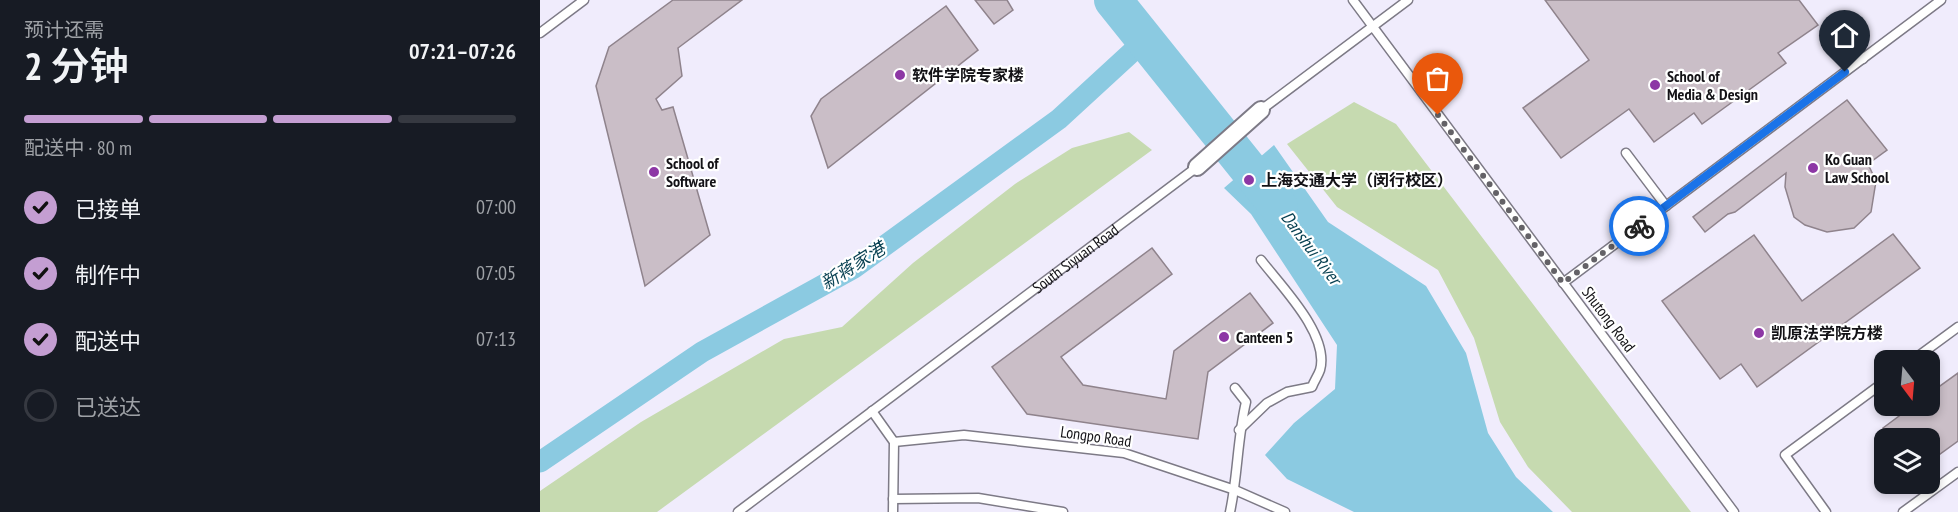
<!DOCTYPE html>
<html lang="zh">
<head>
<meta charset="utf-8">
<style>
  body { margin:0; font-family:"PT Sans Narrow","Noto Sans SC",sans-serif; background:#20242c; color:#f1f3f6; height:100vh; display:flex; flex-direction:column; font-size:22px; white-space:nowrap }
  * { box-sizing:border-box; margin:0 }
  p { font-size:20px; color:#9ea1a6 }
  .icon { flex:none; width:33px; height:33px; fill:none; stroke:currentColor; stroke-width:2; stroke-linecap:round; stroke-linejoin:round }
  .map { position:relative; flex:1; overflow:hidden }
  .sheet { display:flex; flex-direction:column; background:#171b24; width:540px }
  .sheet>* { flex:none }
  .needle { width:39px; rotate:164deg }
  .buttons { position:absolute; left:1334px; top:350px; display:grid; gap:12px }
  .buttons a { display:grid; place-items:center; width:66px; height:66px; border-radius:12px; background:#171b24; box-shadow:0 3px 9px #0003; font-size:30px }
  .pin { position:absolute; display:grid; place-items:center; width:51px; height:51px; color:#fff; margin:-62px -26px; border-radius:50% 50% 50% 0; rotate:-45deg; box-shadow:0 0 6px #0007 }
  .pin .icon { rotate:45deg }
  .courier { position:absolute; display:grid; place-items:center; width:60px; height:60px; margin:-30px; border:4px solid #1a73e8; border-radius:50%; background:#fff; color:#222; box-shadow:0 2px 8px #0007 }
  .headline em { font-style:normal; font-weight:600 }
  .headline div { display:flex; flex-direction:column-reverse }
  .headline { display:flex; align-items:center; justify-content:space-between; height:102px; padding:0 24px }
  h1 { font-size:39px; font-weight:600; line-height:45px }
  .bar { display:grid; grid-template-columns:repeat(4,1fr); gap:9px 6px; align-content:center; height:72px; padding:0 24px }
  .bar i { height:8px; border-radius:4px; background:#363941 }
  .bar .selected { background:#c49ed2 }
  .bar p { grid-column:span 4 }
  ol { padding:0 24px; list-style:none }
  li { display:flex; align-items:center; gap:18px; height:66px }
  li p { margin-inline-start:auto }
  li .icon { padding:6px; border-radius:50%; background:#c49ed2; color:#111; stroke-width:4 }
  li:last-child { color:#9ea1a6 }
  li i { width:33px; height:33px; border:3px solid #363941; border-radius:50% }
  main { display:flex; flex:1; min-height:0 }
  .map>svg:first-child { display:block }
  .built { fill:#f0ecfc; fill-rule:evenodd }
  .green { fill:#c6dab0 }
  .water { fill:#8bcae1 }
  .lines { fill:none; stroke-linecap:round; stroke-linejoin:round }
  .canal { stroke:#8bcae1; stroke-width:21 }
  .river { stroke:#8bcae1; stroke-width:38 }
  .building { fill:#cabec7; stroke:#8f838c; stroke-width:1.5 }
  .lane-casing { stroke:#7d7a86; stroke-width:11 }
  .street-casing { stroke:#7d7a86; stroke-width:20 }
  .lane { stroke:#fff; stroke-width:8 }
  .street { stroke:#fff; stroke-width:16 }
  .done { stroke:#646267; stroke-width:6; stroke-dasharray:0 10.8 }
  .route { stroke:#1a73e8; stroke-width:8 }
  .poi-dot { fill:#8d37a5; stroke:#fff; stroke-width:2 }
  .labels { text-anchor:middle; stroke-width:4.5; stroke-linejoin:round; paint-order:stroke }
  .poi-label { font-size:16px; font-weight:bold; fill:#131216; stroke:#fff; text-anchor:start }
  .street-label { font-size:16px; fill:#131216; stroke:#fff }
  .water-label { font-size:18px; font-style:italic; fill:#063f50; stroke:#fff }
</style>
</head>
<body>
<main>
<section class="sheet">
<div class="headline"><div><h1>2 分钟</h1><p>预计还需</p></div><em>07:21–07:26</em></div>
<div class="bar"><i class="selected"></i><i class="selected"></i><i class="selected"></i><i></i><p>配送中 · 80 m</p></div>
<ol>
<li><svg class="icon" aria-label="check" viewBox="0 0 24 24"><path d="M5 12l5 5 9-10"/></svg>已接单<p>07:00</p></li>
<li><svg class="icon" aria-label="check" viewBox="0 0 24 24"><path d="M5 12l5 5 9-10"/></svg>制作中<p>07:05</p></li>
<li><svg class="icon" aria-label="check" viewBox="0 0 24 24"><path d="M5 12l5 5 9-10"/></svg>配送中<p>07:13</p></li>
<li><i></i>已送达</li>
</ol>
</section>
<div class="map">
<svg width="1418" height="512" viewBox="0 0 1418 512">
  <rect width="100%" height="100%" fill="#faf8fe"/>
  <!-- built -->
  <path class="built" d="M0,0H1418V512H0ZM1344,360H1389V405H1344ZM1344,438H1389V483H1344Z"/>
  <!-- green -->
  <path class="green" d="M814,102L856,124L1151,512H1032L988,467L960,422L934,338L898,270L797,207L747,144Z
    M589,132L612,150L117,512H0V491L101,422L244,339L302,327L373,263L475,184L532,148Z"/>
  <!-- water -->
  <path class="water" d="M734,145L788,222L886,286L926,353L948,433L976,477L1013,512H814L747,479L725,455L754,423L795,389L797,345L711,214L684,188Z"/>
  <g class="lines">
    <!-- canal -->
    <path class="canal" d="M0,462L162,352L314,268L519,119L605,40"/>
    <!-- river -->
    <path class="river" d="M573,0L739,207"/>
  </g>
  <!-- building -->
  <path class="building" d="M133,0H202L138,48L142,76L116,99L122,110L133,107L170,235L105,286L56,86L69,47Z
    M435,0H467L473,10L454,24Z
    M1005,0H1259L1278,25L1238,53L1246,63L1162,124L1154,113L1114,142L1089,109L1021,158L983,108L1049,60Z
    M406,6L438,50L288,168L271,116L281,99Z
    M1307,100L1347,150L1328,164L1336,181L1331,212L1314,228L1287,232L1265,225L1254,217L1245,187L1246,173L1195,212L1188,214L1165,232L1153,217Z
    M1307,100L1347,150L1328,164L1336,181L1331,212L1314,228L1287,232L1265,225L1254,217L1245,187L1246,173L1195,212L1188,214L1165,232L1153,217Z
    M1353,234L1380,268L1217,387L1201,364L1180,379L1122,301L1214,235L1262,301Z
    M1353,234L1380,268L1217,387L1201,364L1180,379L1122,301L1214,235L1262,301Z
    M612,248L632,274L521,357L543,385L626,399L634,351L710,293L733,323L668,372L658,439L487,414L452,367Z
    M1418,373V441L1389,462V438H1346L1343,428L1374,405H1389V394Z"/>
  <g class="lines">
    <!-- lane casing -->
    <g class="lane-casing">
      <g id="lane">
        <path d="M813,0L1194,512"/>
        <path d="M1298,23L1323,59"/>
        <path d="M0,33L44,0"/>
        <path d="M721,110L868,0"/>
        <path d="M1086,153L1126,206"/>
        <path d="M1023,283L1401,0"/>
        <path d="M1373,360L1418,327"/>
        <path d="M332,411L354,442L353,512"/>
        <path d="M699,430L727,403L747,392L772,387C774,381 778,376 780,370C790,335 741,286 721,260"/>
        <path d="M354,442L424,435L584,453L695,490L745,512"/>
        <path d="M353,499L438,498L523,512"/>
        <path id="s1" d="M198,512L657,167"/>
        <path d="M690,512C698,475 697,440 706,402L695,388"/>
        <path d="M1286,512L1245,455L1344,382"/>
        <path d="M1363,512L1418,472"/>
      </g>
    </g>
    <!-- street casing -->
    <g class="street-casing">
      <path id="street" d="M657,167L721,110"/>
    </g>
    <!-- lane -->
    <use href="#lane" class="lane"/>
    <!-- street -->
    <use href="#street" class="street"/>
  </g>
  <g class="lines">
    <!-- done -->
    <path class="done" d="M898,115L1023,283L1099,226"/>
    <!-- route -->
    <path class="route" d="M1099,226L1305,72"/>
  </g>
  <!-- markers -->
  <g class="poi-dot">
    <circle cx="360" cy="75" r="6"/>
    <circle cx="1115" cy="85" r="6"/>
    <circle cx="1273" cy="168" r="6"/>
    <circle cx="114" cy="172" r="6"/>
    <circle cx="709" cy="180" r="6"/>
    <circle cx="1219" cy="333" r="6"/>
    <circle cx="684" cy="337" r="6"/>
  </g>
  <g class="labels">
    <!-- poi labels -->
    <g class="poi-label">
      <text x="372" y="81">软件学院专家楼</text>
      <text x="1127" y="82">School of<tspan x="1127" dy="18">Media &amp; Design</tspan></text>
      <text x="1285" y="165">Ko Guan<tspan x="1285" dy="18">Law School</tspan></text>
      <text x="126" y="169">School of<tspan x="126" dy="18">Software</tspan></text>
      <text x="721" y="186">上海交通大学（闵行校区）</text>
      <text x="1231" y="339">凯原法学院方楼</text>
      <text x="696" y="343">Canteen 5</text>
    </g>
    <!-- street labels -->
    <g class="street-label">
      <text dy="6" stroke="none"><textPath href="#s1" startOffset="422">South Siyuan Road</textPath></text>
      <text transform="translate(1069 319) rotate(53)" y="6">Shutong Road</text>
      <text transform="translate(556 436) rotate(8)" y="6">Longpo Road</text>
    </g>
    <!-- water labels -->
    <g class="water-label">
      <text transform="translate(771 248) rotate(53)" y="6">Danshui River</text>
      <text transform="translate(313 266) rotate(-32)" y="6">新蒋家港</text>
    </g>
  </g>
</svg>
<div class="buttons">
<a><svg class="needle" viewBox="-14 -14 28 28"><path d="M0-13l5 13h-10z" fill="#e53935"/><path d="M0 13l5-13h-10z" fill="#9ea1a6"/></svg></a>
<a><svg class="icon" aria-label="layers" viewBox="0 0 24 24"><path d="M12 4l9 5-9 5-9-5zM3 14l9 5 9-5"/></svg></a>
</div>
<div class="pin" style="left:898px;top:115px;background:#ea580c"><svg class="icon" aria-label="bag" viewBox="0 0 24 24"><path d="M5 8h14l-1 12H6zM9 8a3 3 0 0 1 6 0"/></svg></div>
<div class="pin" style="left:1305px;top:72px;background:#1f2937"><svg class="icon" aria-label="home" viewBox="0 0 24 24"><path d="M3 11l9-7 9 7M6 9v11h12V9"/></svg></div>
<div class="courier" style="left:1099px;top:226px"><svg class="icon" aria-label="bike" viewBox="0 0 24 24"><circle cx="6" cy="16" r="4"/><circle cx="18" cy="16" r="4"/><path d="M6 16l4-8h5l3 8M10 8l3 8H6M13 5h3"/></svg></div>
</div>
</main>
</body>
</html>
